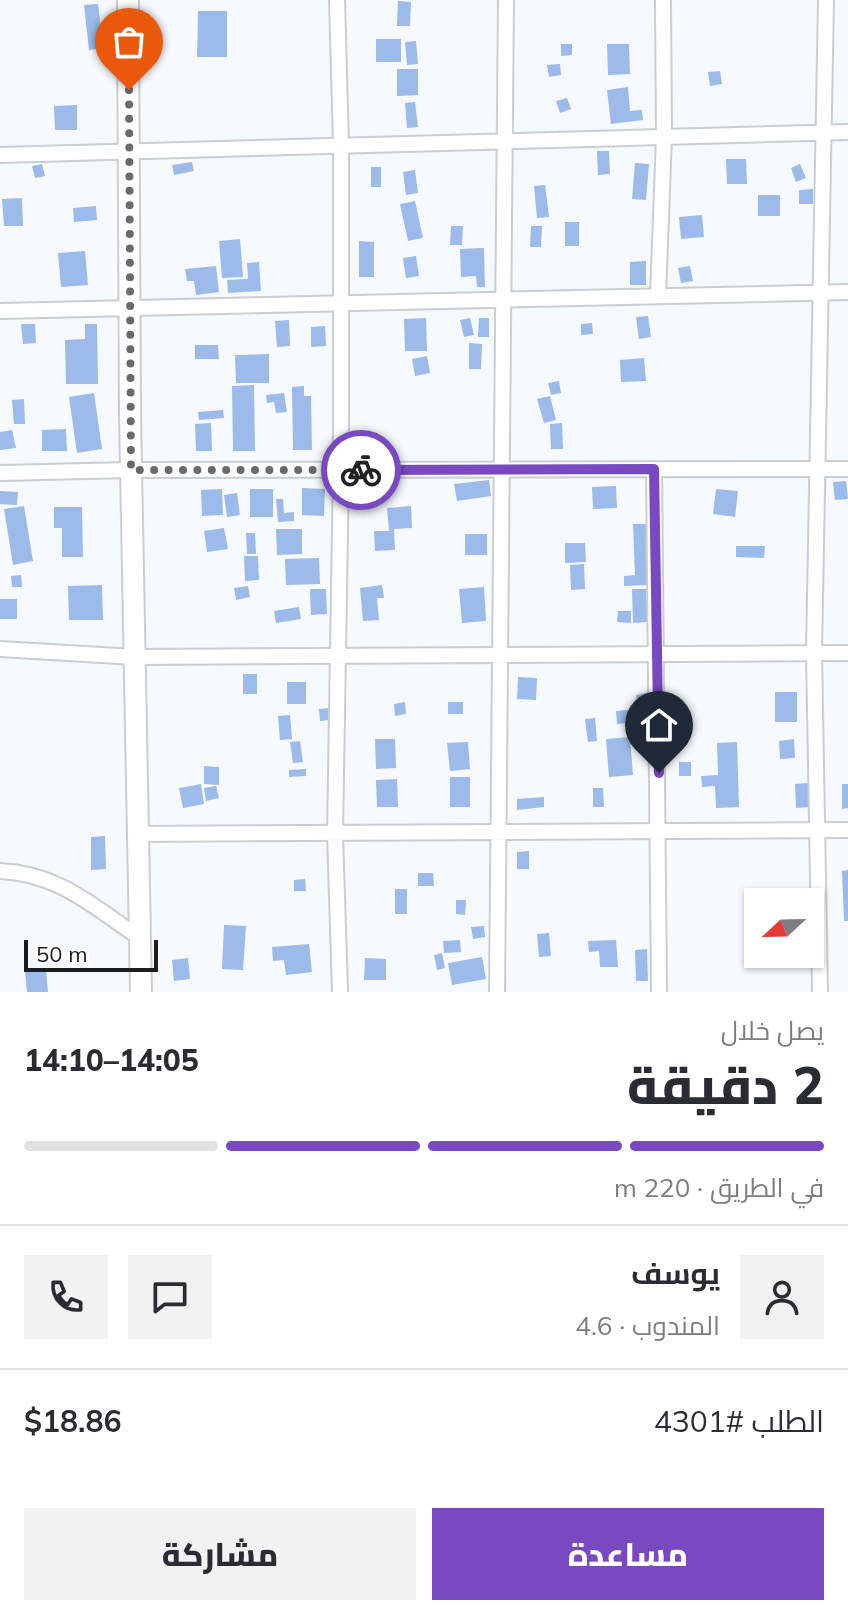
<!DOCTYPE html>
<html lang="ar">
<head>
<meta charset="utf-8">
<style>
  body { margin:0; font-family:Mulish,Cairo,sans-serif; background:#f2f2f3; color:#2b2b33; direction:rtl; height:100vh; display:flex; flex-direction:column; font-size:30px; white-space:nowrap }
  * { box-sizing:border-box; margin:0 }
  p { font-size:26px; color:#7c7c81 }
  .icon { flex:none; width:44px; height:44px; fill:none; stroke:currentColor; stroke-width:2; stroke-linecap:round; stroke-linejoin:round }
  .map { position:relative; height:992px; overflow:hidden; direction:ltr }
  .panel { display:flex; flex-direction:column; background:#fff; flex:1 }
  .panel>* { flex:none }
  .needle { width:52px; rotate:248deg }
  .buttons { position:absolute; left:744px; top:888px; display:grid; gap:16px }
  .buttons a { display:grid; place-items:center; width:80px; height:80px; border-radius:0px; background:#fff; box-shadow:0 2px 6px #0004; font-size:40px }
  .scale { position:absolute; left:24px; bottom:20px; width:134px; box-sizing:border-box; padding-left:8px; border:4px solid #1c1d1e; border-top:0; font-size:22px; line-height:28px; white-space:nowrap; color:#1c1d1e; -webkit-text-stroke:6px #fff; paint-order:stroke }
  .pin { position:absolute; display:grid; place-items:center; width:68px; height:68px; color:#fff; margin:-82px -34px; border-radius:50% 50% 50% 0; rotate:-45deg; box-shadow:0 0 8px #0007 }
  .pin .icon { rotate:45deg }
  .courier { position:absolute; display:grid; place-items:center; width:80px; height:80px; margin:-40px; border:6px solid #7849c1; border-radius:50%; background:#fff; color:#222; box-shadow:0 2px 10px #0007 }
  .headline em { font-style:normal; font-weight:800 }
  .headline div { display:flex; flex-direction:column-reverse }
  .headline { display:flex; align-items:center; justify-content:space-between; height:136px; padding:0 24px }
  h1 { font-size:52px; font-weight:800; line-height:60px }
  .bar { display:grid; grid-template-columns:repeat(4,1fr); gap:12px 8px; align-content:center; height:96px; padding:0 24px }
  .bar i { height:10px; border-radius:6px; background:#e1e1e2 }
  .bar .selected { background:#7849c1 }
  .bar p { grid-column:span 4 }
  .line { display:flex; align-items:center; gap:20px; padding:0 24px; border-top:2px solid #e1e1e2 }
  .line div { flex:1 }
  .round { display:grid; place-items:center; flex:none; width:84px; height:84px; border-radius:0px; background:#f2f2f3 }
  .action { display:flex; gap:16px; margin-top:auto; padding:16px 24px }
  .action a { flex:1; height:92px; border-radius:0px; background:#7849c1; color:#fff; font-size:32px; font-weight:800; line-height:92px; text-align:center }
  .action a+a { background:#f2f2f3; color:#2b2b33 }
  .map>svg:first-child { display:block }
  .building { fill:#9dbbea }
  .lines { fill:none; stroke-linecap:round; stroke-linejoin:round }
  .minor-casing { stroke:#cbced1; stroke-width:18 }
  .secondary-casing { stroke:#cbced1; stroke-width:24 }
  .minor { stroke:#fff; stroke-width:14 }
  .secondary { stroke:#fff; stroke-width:20 }
  .done { stroke:#686a6c; stroke-width:8; stroke-dasharray:0 14.4 }
  .route { stroke:#7849c1; stroke-width:10 }
</style>
</head>
<body>
<div class="map">
<svg width="848" height="992" viewBox="0 0 848 992">
  <rect width="100%" height="100%" fill="#f6f9fd"/>
  <!-- building -->
  <path class="building" d="M398,1L411,2L410,26H397Z
    M98,4L103,48L89,50L84,5Z
    M198,11H227V57H197Z
    M376,39H401V62H376Z
    M416,41L418,64L407,65L405,42Z
    M561,44H572V55L561,56Z
    M607,44H629L630,74L608,75Z
    M560,64L561,75L549,77L547,65Z
    M397,69H418V95L397,96Z
    M720,71L722,84L710,86L708,72Z
    M628,87L630,111L642,110L643,120L611,124L607,90Z
    M567,98L571,109L560,113L556,101Z
    M415,102L418,127L407,128L405,103Z
    M77,105V130H55L54,106Z
    M597,151H609L610,174L598,175Z
    M726,159H746L747,184H727Z
    M192,162L194,171L174,175L172,165Z
    M635,163L649,164L646,200L632,199Z
    M42,164L45,176L35,178L32,166Z
    M800,164L806,178L796,182L791,168Z
    M371,167H381V187H371Z
    M415,170L418,193L406,195L403,172Z
    M545,185L549,217L537,218L534,186Z
    M813,189V204H799V190Z
    M758,195H780V216H758Z
    M22,198L23,226H4L2,199Z
    M415,201L423,238L408,241L400,204Z
    M96,206L97,220L74,222L73,208Z
    M702,215L704,237L681,239L679,217Z
    M565,222H579V246H565Z
    M451,226H463L462,245H450Z
    M531,226H542L541,247H530Z
    M240,239L243,277L222,278L219,241Z
    M359,241L374,242V277H359Z
    M484,248L485,287H477L476,276L461,277L460,249Z
    M85,251L88,285L61,287L58,253Z
    M416,256L419,276L406,278L403,258Z
    M646,261V285H630V262Z
    M259,262L261,291L228,293L227,280L248,279L247,263Z
    M216,266L219,292L196,295L194,281H187L185,269Z
    M690,266L693,281L681,283L678,268Z
    M648,316L651,337L639,339L636,317Z
    M426,318L427,351H405L404,319Z
    M470,318L474,335L464,337L460,320Z
    M479,318H489V337H478Z
    M289,320L290,346L277,347L275,321Z
    M592,323L593,334L581,335V324Z
    M21,324H35L36,343L23,344Z
    M85,324H97L98,384H66L65,340L85,339Z
    M325,326L326,346L311,347V327Z
    M469,343L482,344L481,369H469Z
    M195,345H218L219,359H195Z
    M269,354V383H236L235,355Z
    M427,356L430,373L415,376L412,359Z
    M644,358L646,381L621,382L620,360Z
    M559,381L561,393L551,395L548,383Z
    M254,385L255,451H233L232,386Z
    M304,386V396H311L312,450H293L292,387Z
    M94,393L102,449L77,453L69,397Z
    M284,393L287,412L276,413L274,402L267,403L266,395Z
    M550,396L556,420L544,423L537,399Z
    M24,399L25,424H14L12,400Z
    M223,410L224,418L199,420L198,412Z
    M211,423L212,451H196L195,424Z
    M562,423L563,449H551L550,424Z
    M66,429L67,451H42V430Z
    M12,430L16,448L0,450V432Z
    M489,480L491,496L457,501L454,484Z
    M846,481L848,499L835,500L833,482Z
    M616,486L617,508L593,509L592,487Z
    M302,488L325,489L324,516L302,515Z
    M222,489L223,515L202,516L201,490Z
    M250,489H273V517H250Z
    M716,489L738,491L735,517L713,514Z
    M0,491L18,492L17,505L0,504Z
    M237,493L240,515L227,517L224,495Z
    M276,499H283L284,513L294,512V521L278,522Z
    M24,506L33,561L13,565L4,509Z
    M411,506L412,528L394,529L395,550L375,551L374,531H389L387,508Z
    M54,507H82L83,557H62V528H54Z
    M633,524H646L648,585L624,586V576L635,575Z
    M224,528L228,549L207,552L204,531Z
    M276,529H302V554L277,555Z
    M246,533H255L256,554H247Z
    M465,534H487V555H465Z
    M565,543H585L586,562L565,563Z
    M736,546H765L764,558L736,557Z
    M244,556H258L259,580L245,581Z
    M319,558L320,584L286,585L285,559Z
    M584,564L585,589L571,590L570,565Z
    M21,575L22,587H12L11,576Z
    M102,585L103,620H69L68,586Z
    M382,585L384,598H377L379,620L363,621L360,588Z
    M248,586L250,597L236,600L234,588Z
    M484,587L486,621L462,623L459,589Z
    M310,589H326L327,614L311,615Z
    M632,589H646L648,622L633,623Z
    M0,599H17V619H0Z
    M299,607L301,619L276,623L274,611Z
    M618,611H631V623L617,622Z
    M243,674H257V694H243Z
    M518,677L537,678L536,700L517,699Z
    M287,682H306V704H287Z
    M775,692H797V722H775Z
    M647,693L649,710L638,711L636,695Z
    M405,702L406,714L395,716L394,704Z
    M448,702H463V714H448Z
    M329,708L330,720L320,721L319,709Z
    M628,710L629,723L617,724L616,711Z
    M290,715L292,739L280,740L278,716Z
    M595,718L597,741L588,742L585,719Z
    M630,737L633,775L609,777L606,739Z
    M375,739H395L396,768L376,769Z
    M794,739L795,758L780,759L779,741Z
    M300,741L303,762L293,763L290,742Z
    M468,742L470,769L450,771L447,743Z
    M737,742L739,807L716,808L715,786L702,787L701,776L718,775L717,743Z
    M679,762H691V776H679Z
    M204,766L219,767V785L204,784Z
    M306,769V776L289,777V770Z
    M450,777H470V807H450Z
    M397,779L398,807H377L376,780Z
    M808,783L809,807L796,808L795,784Z
    M201,784L204,804L183,808L179,788Z
    M842,784H848V808L842,809Z
    M216,786L219,798L206,801L204,788Z
    M593,788H603L604,807H593Z
    M544,797V807L517,810V799Z
    M105,836L106,869L91,870V837Z
    M529,851V869H517V852Z
    M848,870V921H844L842,871Z
    M418,873H433L434,886H418Z
    M305,879L306,891H294V880Z
    M395,889H407V914H395Z
    M456,900H466L465,915L456,914Z
    M224,925L246,926L243,970L222,969Z
    M484,926L485,937L473,939L471,927Z
    M549,933L551,956L539,957L537,934Z
    M460,940L461,952L444,953L443,941Z
    M616,940L618,967H600L599,951L589,952L588,941Z
    M309,944L312,972L286,975L284,960L273,961L272,947Z
    M647,949L648,981H636L635,950Z
    M442,953L445,968L437,970L434,955Z
    M482,957L486,979L452,985L448,963Z
    M188,958L190,979L174,981L172,960Z
    M365,958L386,959V980H364Z
    M46,971L48,992H27L25,972Z"/>
  <g class="lines">
    <!-- minor casing -->
    <g class="minor-casing">
      <path id="minor" d="M337,0L341,145V470L335,834L340,992
        M0,155L848,132
        M658,296L664,137L663,0
        M0,311L848,292
        M654,469L659,992
        M0,473L131,470L848,469
        M0,649L135,657L848,653
        M138,834L848,830
        M0,871C58,873 94,907 140,938
        M497,992L506,0
        M820,992L814,652L826,0"/>
    </g>
    <!-- secondary casing -->
    <g class="secondary-casing">
      <path id="secondary" d="M128,0L130,415L141,992"/>
    </g>
    <!-- minor -->
    <use href="#minor" class="minor"/>
    <!-- secondary -->
    <use href="#secondary" class="secondary"/>
  </g>
  <g class="lines">
    <!-- done -->
    <path class="done" d="M129,90L131,470H361"/>
    <!-- route -->
    <path class="route" d="M361,470L654,469L659,773"/>
  </g>
</svg>
<div class="buttons">
<a><svg class="needle" viewBox="-14 -14 28 28"><path d="M0-13l5 13h-10z" fill="#e53935"/><path d="M0 13l5-13h-10z" fill="#7c7c81"/></svg></a>
</div>
<div class="scale">50 m</div>
<div class="pin" style="left:129px;top:90px;background:#ea580c"><svg class="icon" aria-label="bag" viewBox="0 0 24 24"><path d="M5 8h14l-1 12H6zM9 8a3 3 0 0 1 6 0"/></svg></div>
<div class="pin" style="left:659px;top:773px;background:#1f2937"><svg class="icon" aria-label="home" viewBox="0 0 24 24"><path d="M3 11l9-7 9 7M6 9v11h12V9"/></svg></div>
<div class="courier" style="left:361px;top:470px"><svg class="icon" aria-label="bike" viewBox="0 0 24 24"><circle cx="6" cy="16" r="4"/><circle cx="18" cy="16" r="4"/><path d="M6 16l4-8h5l3 8M10 8l3 8H6M13 5h3"/></svg></div>
</div>
<section class="panel">
<div class="headline"><div><h1>2 دقيقة</h1><p>يصل خلال</p></div><em>14:05–14:10</em></div>
<div class="bar"><i class="selected"></i><i class="selected"></i><i class="selected"></i><i></i><p>في الطريق · 220 m</p></div>
<div class="line" style="height:144px"><a class="round"><svg class="icon" aria-label="person" viewBox="0 0 24 24"><circle cx="12" cy="8" r="4"/><path d="M4 21q1-7 8-7t8 7"/></svg></a><div><b>يوسف</b><p>المندوب · 4.6</p></div><a class="round"><svg class="icon" aria-label="chat" viewBox="0 0 24 24"><path d="M4 5h16v11H9l-5 4z"/></svg></a><a class="round"><svg class="icon" aria-label="phone" viewBox="0 0 24 24"><path d="M5 4h4l2 5-3 2q2 4 5 5l2-3 5 2v4C11 20 4 13 5 4z"/></svg></a></div>
<div class="line" style="height:104px"><div>الطلب #4301</div><b>$18.86</b></div>
<div class="action"><a>مساعدة</a><a>مشاركة</a></div>
</section>
</body>
</html>
